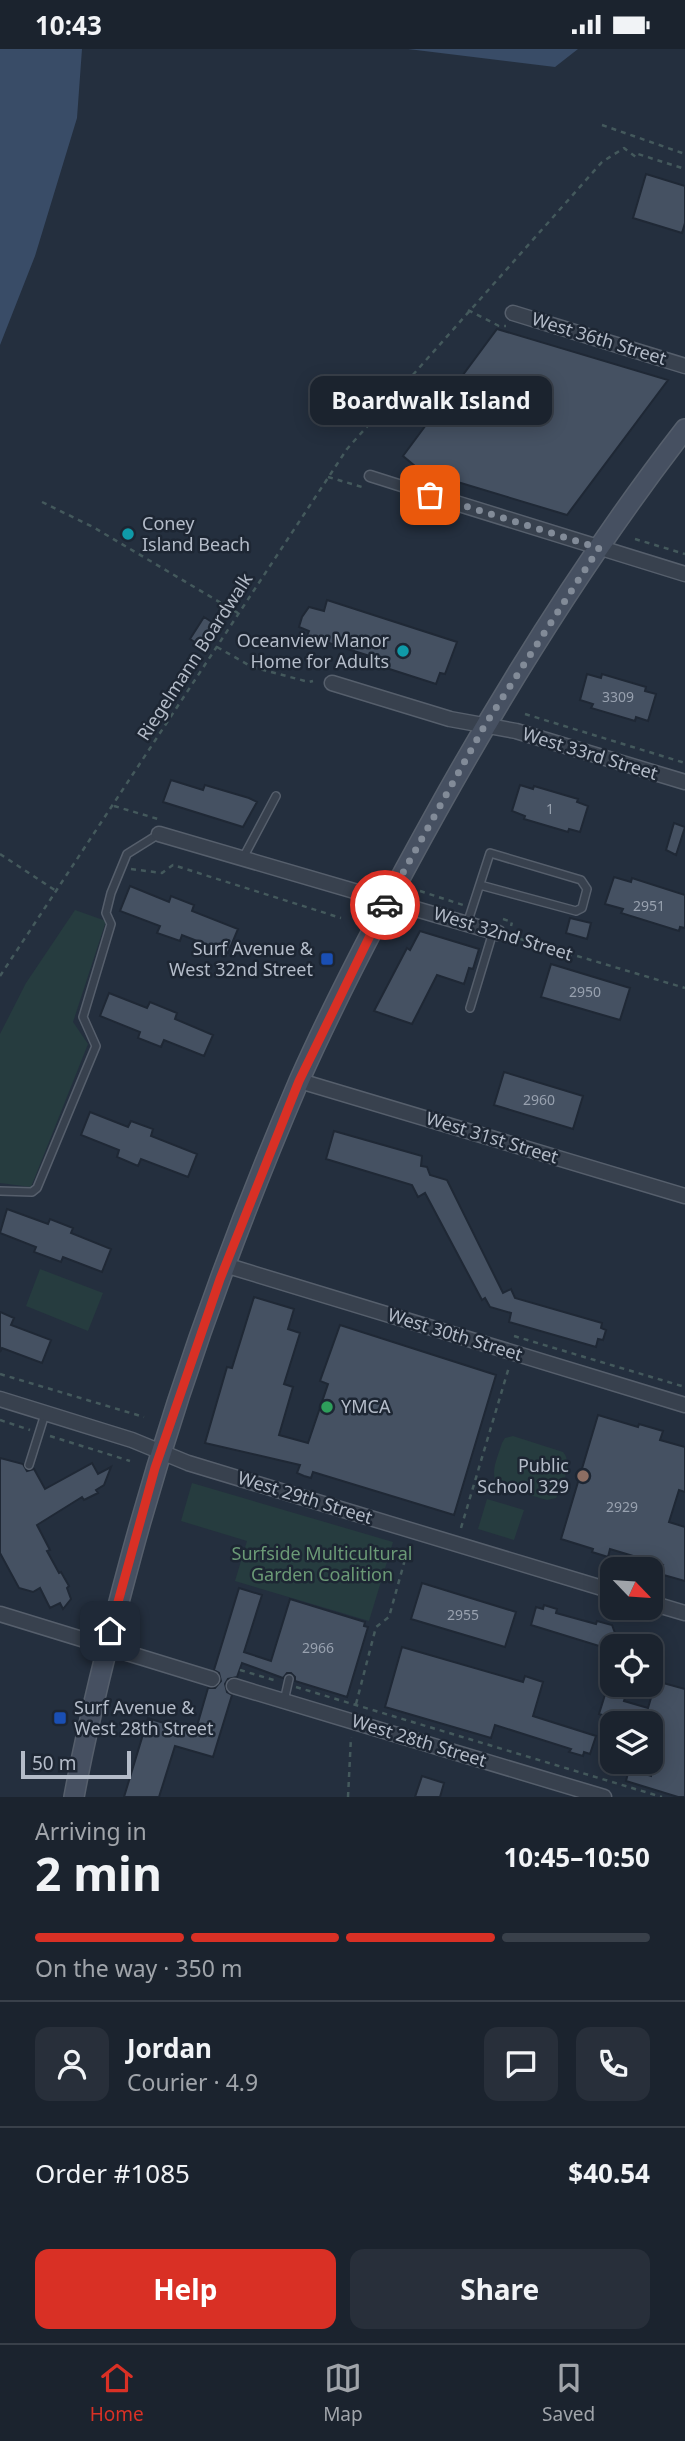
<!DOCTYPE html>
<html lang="en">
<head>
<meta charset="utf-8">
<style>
  body { margin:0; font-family:"Noto Sans",sans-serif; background:#282f3a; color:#f1f3f6; height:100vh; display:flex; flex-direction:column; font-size:26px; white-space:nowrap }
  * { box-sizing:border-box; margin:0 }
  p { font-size:23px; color:#a0a4aa }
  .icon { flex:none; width:38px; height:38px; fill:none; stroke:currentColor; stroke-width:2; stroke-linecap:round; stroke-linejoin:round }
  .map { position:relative; height:1748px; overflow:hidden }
  .details { display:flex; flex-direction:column; background:#1b232e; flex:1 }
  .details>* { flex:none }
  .needle { width:46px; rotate:115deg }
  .controls { position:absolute; left:600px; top:1508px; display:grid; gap:14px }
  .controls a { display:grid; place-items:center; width:63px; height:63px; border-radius:14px; background:#1b232e; box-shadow:0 4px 18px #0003,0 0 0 2px #39404a; font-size:35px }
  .scale { position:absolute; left:21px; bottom:18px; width:110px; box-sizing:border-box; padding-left:7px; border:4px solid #b4bcc9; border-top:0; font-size:19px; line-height:24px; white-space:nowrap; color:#b4bcc9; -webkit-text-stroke:5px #1d2633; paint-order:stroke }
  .pin { position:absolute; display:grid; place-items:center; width:60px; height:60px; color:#fff; margin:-30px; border-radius:14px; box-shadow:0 4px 10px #0006 }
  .courier { position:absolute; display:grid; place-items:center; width:70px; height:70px; margin:-35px; border:5px solid #d93025; border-radius:50%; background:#fff; color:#222; box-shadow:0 2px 9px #0007 }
  .bubble { position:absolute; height:49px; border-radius:14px; background:#1b232e; box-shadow:0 4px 18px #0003,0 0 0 2px #39404a; font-size:23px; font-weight:700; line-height:49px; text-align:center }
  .overview em { font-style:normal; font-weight:700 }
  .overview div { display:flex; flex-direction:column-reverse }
  .overview { display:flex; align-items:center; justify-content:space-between; height:119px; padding:0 35px }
  h1 { font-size:46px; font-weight:700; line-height:52px }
  .bar { display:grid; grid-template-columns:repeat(4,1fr); gap:10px 7px; align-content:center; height:84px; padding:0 35px }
  .bar i { height:9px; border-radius:5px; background:#39404a }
  .bar .active { background:#d93025 }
  .bar p { grid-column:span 4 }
  .line { display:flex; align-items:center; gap:18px; padding:0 35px; border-top:2px solid #39404a }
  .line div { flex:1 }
  .round { display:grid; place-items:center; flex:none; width:74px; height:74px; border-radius:14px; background:#282f3a }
  .cta { display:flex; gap:14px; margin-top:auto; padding:14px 35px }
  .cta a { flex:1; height:80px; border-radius:14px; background:#d93025; color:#fff; font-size:28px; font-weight:700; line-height:80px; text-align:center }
  .cta a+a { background:#282f3a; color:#f1f3f6 }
  .status { display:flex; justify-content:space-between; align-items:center; height:49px; padding:0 35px; background:#1b232e; direction:ltr }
  .status svg { height:19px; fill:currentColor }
  .tab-bar { display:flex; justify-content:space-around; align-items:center; height:98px; border-top:2px solid #39404a; background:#1b232e; font-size:19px; color:#a0a4aa }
  .tab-bar a { display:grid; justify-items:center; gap:4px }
  .tab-bar .active { color:#d93025 }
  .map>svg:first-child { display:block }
  .green { fill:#263c3f }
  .water { fill:#394c67 }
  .building { fill:#455162; stroke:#1f2835; stroke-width:2 }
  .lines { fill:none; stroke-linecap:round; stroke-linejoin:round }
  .service-casing { stroke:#565f6c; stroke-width:10 }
  .pedestrian-casing { stroke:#565f6c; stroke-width:13 }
  .minor-casing { stroke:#565f6c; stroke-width:17 }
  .secondary-casing { stroke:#565f6c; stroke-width:22 }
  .path { stroke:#44595c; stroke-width:2.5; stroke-dasharray:5 5; stroke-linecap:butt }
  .service { stroke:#38414e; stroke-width:7 }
  .pedestrian { stroke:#38414e; stroke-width:10 }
  .minor { stroke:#38414e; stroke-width:14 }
  .secondary { stroke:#465061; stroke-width:19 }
  .done { stroke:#828b98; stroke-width:7; stroke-dasharray:0 12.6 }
  .route { stroke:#d93025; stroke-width:9 }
  .culture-dot { fill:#0f9aa8; stroke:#1d2633; stroke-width:2.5 }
  .transit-dot { fill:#1a4fb4; stroke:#1d2633; stroke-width:2.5 }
  .leisure-dot { fill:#2e9e5b; stroke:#1d2633; stroke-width:2.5 }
  .education-dot { fill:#8d6e63; stroke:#1d2633; stroke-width:2.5 }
  .labels { text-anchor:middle; stroke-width:5; stroke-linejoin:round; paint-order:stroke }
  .number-label { font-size:14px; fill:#98a1af }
  .street-label { font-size:18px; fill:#b4bcc9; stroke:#1d2633 }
  .poi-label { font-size:18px; fill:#b4bcc9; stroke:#1d2633; text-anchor:start }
  .park-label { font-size:18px; fill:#6b9a76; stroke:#1d2633 }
</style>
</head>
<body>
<div class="status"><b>10:43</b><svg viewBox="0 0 49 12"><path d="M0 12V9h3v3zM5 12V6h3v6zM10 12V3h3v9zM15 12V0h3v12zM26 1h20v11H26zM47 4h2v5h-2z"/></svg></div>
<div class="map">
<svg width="685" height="1748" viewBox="0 0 685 1748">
  <rect width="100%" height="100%" fill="#242f3e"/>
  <!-- green -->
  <path class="green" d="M75,861L106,872L73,973L88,995L31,1138L0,1134V985L26,934Z
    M40,1220L103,1244L88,1282L26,1257Z
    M513,1387L563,1403C573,1413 563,1437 556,1449L547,1451L499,1437C488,1426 498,1408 502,1394L505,1389Z
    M192,1434L393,1493L369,1572L235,1532L247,1492L181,1472Z
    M487,1450L524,1461L514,1491L478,1480Z"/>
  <!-- water -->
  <path class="water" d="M0,0H82L77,69L35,207L0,296Z
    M408,0H578L555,18Z"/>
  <!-- building -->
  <path class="building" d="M646,125L685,137V174L682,184L633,169Z
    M497,280L668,331L567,466L421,422L403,407Z
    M327,551L457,593L445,625L440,624L436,635L380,617L382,611L307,587L309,582L299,578L302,568L309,558L324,562Z
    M204,568L215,575L201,597L190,590Z
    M587,625L601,629L602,625L646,638L645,642L656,645L648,672L636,668L635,672L591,659L593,655L580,651Z
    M171,731L203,741L205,736L249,749L257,753L243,778L163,753Z
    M520,736L533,740L534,737L578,750L577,753L588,757L580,783L569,780L568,783L524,770L525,767L512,762Z
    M674,774L685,778L676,806L666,801Z
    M614,828L631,833L632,829L685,846V879L680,878L679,882L621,864L623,860L605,855Z
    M130,837L169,853L171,847L194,856L192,862L238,880L228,904L182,886L180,892L157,884L160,877L120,862Z
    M570,869L591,874L587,890L566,884Z
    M420,882L479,900L473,920L469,919L464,935L437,926L412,975L374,962L407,899L410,901Z
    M551,915L630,939L620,971L541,948Z
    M109,944L147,959L150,953L177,964L175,970L213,986L204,1007L164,991L161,998L138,989L140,983L100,967Z
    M504,1023L583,1047L573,1080L494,1056Z
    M90,1063L128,1078L131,1072L153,1080L151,1087L197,1105L188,1128L141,1110L138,1117L117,1108L119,1101L81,1086Z
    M334,1082L422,1107L421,1117L427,1118L430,1126L447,1131L503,1244L511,1240L515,1249L602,1274L601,1279L606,1281L603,1291L598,1290L596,1298L509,1273L511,1264L490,1258L485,1249L482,1251L425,1144L418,1148L412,1136L326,1110Z
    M7,1160L48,1175L50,1170L73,1179L71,1184L111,1200L102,1223L63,1208L61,1213L34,1203L36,1198L0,1184Z
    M254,1248L294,1260L288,1280L300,1284L284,1335L293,1338L279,1386L308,1394L328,1335L320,1332L340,1276L496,1326L454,1466L313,1423L311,1429L304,1427L297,1424L300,1416L205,1394L227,1318L232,1319Z
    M0,1263L14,1269L11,1276L51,1291L42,1314L2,1299L0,1303Z
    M598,1366L638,1378L639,1375L663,1382L660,1391L685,1398V1443L679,1441L669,1473L685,1478V1532L660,1525L663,1516L610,1500L608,1508L592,1503L593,1500L561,1490Z
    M0,1409L23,1415L27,1422L34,1420L45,1440L92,1414L98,1425L111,1418L104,1436L96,1441L98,1444L84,1451L82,1448L37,1476L50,1501L47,1502L59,1524L61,1523L69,1537L67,1539L71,1550L63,1560L60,1554L50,1559L40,1539L33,1543L19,1539L0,1504Z
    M422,1534L516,1563L505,1598L411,1570Z
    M239,1539L262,1546L244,1603L271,1612L290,1550L365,1573L364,1577L368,1578L347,1648L295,1632V1628L291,1624H287L283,1629L242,1614L237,1628L228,1630L225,1635L227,1643L232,1646L213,1708L175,1697L159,1748H124L148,1669L195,1684L208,1639H215L221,1632L219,1624L214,1621Z
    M544,1556L557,1560L556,1564L596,1575L597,1572L612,1576L615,1584L650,1595V1598H612V1601L531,1576L536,1558L543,1560Z
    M402,1598L523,1633L525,1627L543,1633L533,1667L596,1687L590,1705L584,1703L583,1707L569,1703L571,1700L495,1676L491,1689L385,1658Z
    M656,1632L685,1640V1748H678L626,1732L629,1720L651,1727V1675H644V1672L620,1665L618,1671L599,1665L608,1636L628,1639L624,1652L648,1659Z
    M422,1727L444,1734L440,1748H415Z"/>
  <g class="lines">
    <!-- service casing -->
    <g class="service-casing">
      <path id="service" d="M243,809L276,747
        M467,875L490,804L581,831L587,840L582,859L576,862L480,836
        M470,959L493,883
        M0,1142L32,1143L37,1139L96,997L83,968L111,875L106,864L111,844L127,805L159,785
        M29,1416L45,1365
        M284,1652L289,1630"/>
    </g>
    <!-- pedestrian casing -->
    <g class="pedestrian-casing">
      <path id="pedestrian" d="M370,427L430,446"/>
    </g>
    <!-- minor casing -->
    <g class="minor-casing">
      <path id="minor" d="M513,264L685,317
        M430,446L685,525
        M332,634L450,670L516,682L685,733
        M159,785L498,884
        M300,1032L685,1147
        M225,1216L685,1356
        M0,1350L132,1391L188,1414L612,1542
        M651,1554L685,1564
        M0,1565L212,1630
        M234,1637L604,1748"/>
    </g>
    <!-- secondary casing -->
    <g class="secondary-casing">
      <path id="secondary" d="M74,1748C89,1666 110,1585 132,1504C176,1343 233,1186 299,1032C340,940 388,850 437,762C511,629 592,500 685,380"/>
    </g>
    <!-- path -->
    <path class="path" d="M602,76L685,105
      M468,261L499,277H506
      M328,428L362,438
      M42,453L93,478L238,564
      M635,490L685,505
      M217,598L252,618L309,633L313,632
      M525,665L685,714
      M114,757L158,770
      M0,805L56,842
      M131,820L162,824L173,816L341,869
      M420,842L463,856
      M503,870L512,873L511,877
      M510,887L685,939
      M0,927L347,400L602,113L624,99L636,108L638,105L685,120
      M514,1287L685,1338
      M0,1325L144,1368
      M0,1371L30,1381
      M50,1387L130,1412
      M461,1479L509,1318
      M240,1621L277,1632
      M296,1638L662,1748
      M356,1655L376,1578L389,1568L409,1496
      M348,1748L351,1688"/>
    <!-- service -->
    <use href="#service" class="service"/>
    <!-- pedestrian -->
    <use href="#pedestrian" class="pedestrian"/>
    <!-- minor -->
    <use href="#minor" class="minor"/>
    <!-- secondary -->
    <use href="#secondary" class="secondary"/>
  </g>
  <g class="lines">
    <!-- done -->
    <path class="done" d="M385,856L485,676L599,499L430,446"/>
    <!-- route -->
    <path class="route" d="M110,1582L155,1419L220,1230L299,1032L385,856"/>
  </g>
  <!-- markers -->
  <g class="culture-dot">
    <circle cx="128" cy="485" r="7"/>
    <circle cx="403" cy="602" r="7"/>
  </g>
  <g class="transit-dot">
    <rect x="320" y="903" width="14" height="14" rx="3.5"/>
    <rect x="53" y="1662" width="14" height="14" rx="3.5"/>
  </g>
  <circle class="leisure-dot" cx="327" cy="1358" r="7"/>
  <circle class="education-dot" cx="583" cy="1427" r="7"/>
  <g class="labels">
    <!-- number labels -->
    <g class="number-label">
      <text x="618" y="653">3309</text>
      <text x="550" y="765">1</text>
      <text x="649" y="862">2951</text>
      <text x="585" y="948">2950</text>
      <text x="539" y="1056">2960</text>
      <text x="622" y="1463">2929</text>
      <text x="463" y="1571">2955</text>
      <text x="318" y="1604">2966</text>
    </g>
    <!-- street labels -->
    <g class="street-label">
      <text transform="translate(599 290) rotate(17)" y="6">West 36th Street</text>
      <text transform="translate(195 608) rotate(-57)" y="6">Riegelmann Boardwalk</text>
      <text transform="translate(590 705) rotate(17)" y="6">West 33rd Street</text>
      <text transform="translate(503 885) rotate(17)" y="6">West 32nd Street</text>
      <text transform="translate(492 1089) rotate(17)" y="6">West 31st Street</text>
      <text transform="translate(455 1286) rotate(17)" y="6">West 30th Street</text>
      <text transform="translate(305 1449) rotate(17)" y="6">West 29th Street</text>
      <text transform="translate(419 1692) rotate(17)" y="6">West 28th Street</text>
    </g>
    <!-- poi labels -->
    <g class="poi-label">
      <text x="142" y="481">Coney<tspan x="142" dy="21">Island Beach</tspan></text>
      <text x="389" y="598" text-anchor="end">Oceanview Manor<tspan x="389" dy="21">Home for Adults</tspan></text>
      <text x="313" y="906" text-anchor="end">Surf Avenue &amp;<tspan x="313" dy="21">West 32nd Street</tspan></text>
      <text x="341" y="1364">YMCA</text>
      <text x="569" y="1423" text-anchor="end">Public<tspan x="569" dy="21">School 329</tspan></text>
      <text x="74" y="1665">Surf Avenue &amp;<tspan x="74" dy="21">West 28th Street</tspan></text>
    </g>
    <!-- park labels -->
    <g class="park-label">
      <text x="322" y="1511">Surfside Multicultural<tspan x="322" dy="21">Garden Coalition</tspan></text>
    </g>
  </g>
</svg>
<div class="controls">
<a><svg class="needle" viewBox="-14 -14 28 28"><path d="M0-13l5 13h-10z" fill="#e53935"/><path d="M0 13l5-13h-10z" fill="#a0a4aa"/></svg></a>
<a><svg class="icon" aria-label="locate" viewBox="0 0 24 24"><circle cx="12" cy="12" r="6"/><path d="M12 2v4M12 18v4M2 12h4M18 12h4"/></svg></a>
<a><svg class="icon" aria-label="layers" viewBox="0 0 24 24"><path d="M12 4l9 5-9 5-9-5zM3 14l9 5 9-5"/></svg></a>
</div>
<div class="scale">50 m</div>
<div class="pin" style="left:430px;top:446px;background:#ea580c"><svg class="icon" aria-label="bag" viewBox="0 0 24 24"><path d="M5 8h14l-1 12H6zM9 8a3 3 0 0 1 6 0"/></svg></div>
<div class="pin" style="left:110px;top:1582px;background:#1f2937"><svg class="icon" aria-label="home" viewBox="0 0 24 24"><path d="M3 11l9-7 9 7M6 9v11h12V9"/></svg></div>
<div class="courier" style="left:385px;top:856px"><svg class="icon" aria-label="car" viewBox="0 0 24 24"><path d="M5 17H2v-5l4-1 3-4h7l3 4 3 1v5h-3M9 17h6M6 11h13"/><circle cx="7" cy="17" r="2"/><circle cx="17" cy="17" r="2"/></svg></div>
<div class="bubble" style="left:310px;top:327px;width:242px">Boardwalk Island</div>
</div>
<section class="details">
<div class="overview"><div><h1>2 min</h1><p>Arriving in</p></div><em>10:45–10:50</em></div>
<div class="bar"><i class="active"></i><i class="active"></i><i class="active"></i><i></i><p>On the way · 350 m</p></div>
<div class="line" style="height:126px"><a class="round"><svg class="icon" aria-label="person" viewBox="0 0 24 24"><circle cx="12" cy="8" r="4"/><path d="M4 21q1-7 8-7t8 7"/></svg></a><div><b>Jordan</b><p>Courier · 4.9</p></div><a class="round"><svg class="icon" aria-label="chat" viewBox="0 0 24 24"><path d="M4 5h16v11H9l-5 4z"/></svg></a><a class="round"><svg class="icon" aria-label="phone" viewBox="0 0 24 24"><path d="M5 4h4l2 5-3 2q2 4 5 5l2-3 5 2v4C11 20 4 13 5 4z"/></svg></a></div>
<div class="line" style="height:91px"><div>Order #1085</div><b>$40.54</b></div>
<div class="cta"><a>Help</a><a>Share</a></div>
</section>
<nav class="tab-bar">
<a class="active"><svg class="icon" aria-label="home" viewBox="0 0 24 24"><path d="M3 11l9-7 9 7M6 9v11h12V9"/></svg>Home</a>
<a><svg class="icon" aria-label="map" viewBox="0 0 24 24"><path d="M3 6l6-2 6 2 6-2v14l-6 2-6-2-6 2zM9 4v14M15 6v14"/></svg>Map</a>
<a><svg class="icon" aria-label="saved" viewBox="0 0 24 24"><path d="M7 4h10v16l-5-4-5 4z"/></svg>Saved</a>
</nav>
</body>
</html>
